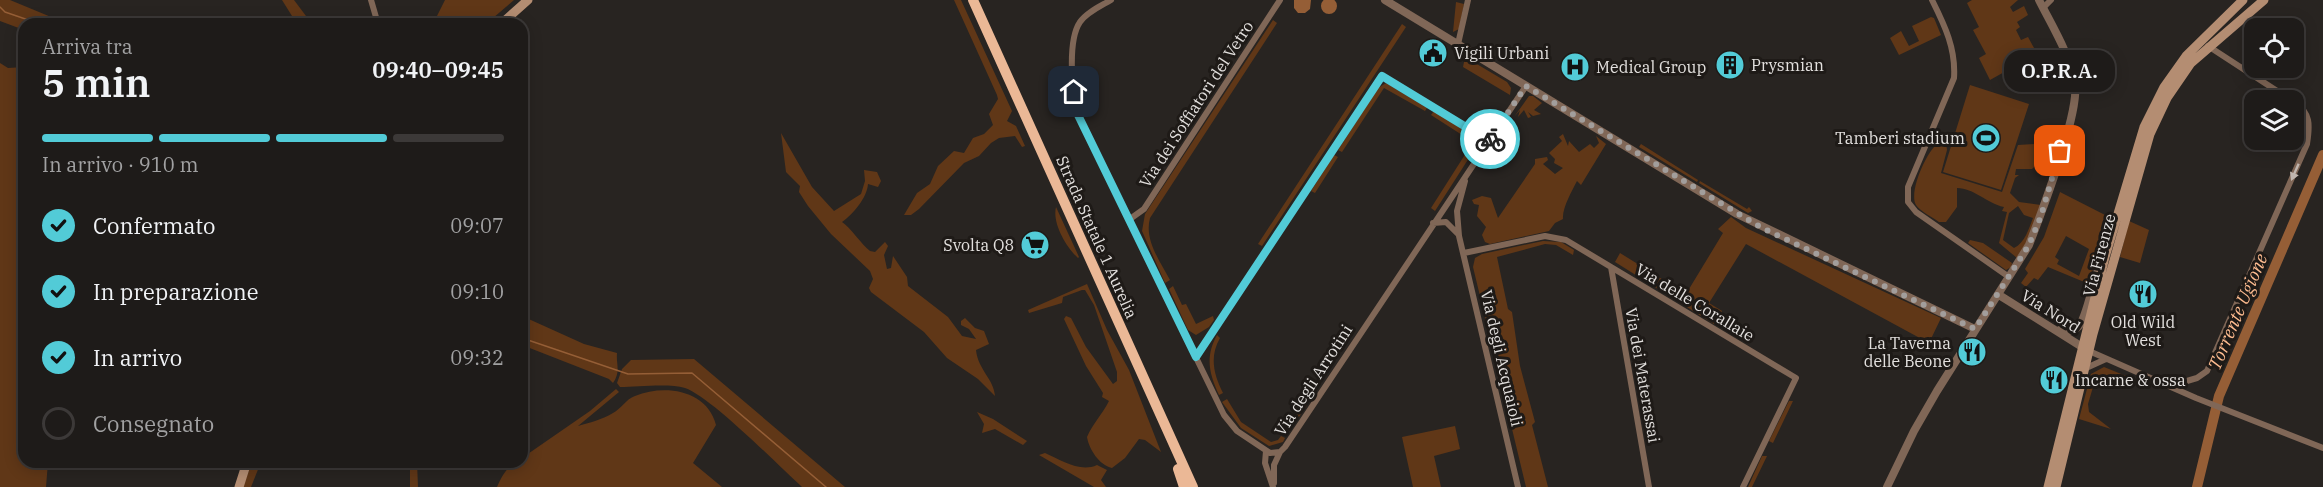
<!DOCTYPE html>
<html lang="it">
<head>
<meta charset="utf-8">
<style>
  body { margin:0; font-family:"IBM Plex Serif",serif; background:#2b2826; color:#f1f3f6; height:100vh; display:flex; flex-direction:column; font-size:22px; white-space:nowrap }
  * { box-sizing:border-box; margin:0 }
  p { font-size:20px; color:#a1a1a2 }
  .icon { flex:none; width:33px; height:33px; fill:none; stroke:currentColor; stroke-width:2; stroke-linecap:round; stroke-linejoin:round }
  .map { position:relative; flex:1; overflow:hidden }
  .drawer { position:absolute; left:18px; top:18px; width:510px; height:450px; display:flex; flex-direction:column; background:#1e1b19; border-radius:18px; box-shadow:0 3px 15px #0003,0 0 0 2px #3c3938 }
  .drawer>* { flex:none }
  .fabs { position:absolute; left:2244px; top:18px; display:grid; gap:12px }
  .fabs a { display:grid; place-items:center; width:60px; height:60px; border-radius:12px; background:#1e1b19; box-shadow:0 3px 15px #0003,0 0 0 2px #3c3938; font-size:30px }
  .pin { position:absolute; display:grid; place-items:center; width:51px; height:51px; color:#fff; margin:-26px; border-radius:12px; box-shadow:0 3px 9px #0006 }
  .courier { position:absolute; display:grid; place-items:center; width:60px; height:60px; margin:-30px; border:4px solid #52cbd7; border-radius:50%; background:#fff; color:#222; box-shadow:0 2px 8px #0007 }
  .bubble { position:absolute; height:42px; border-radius:18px; background:#1e1b19; box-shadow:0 3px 15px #0003,0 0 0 2px #3c3938; font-size:20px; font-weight:600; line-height:42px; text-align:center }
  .headline em { font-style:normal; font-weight:600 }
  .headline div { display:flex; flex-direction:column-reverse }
  .headline { display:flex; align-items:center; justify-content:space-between; height:102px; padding:0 24px }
  h1 { font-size:39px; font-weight:600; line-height:45px }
  .bar { display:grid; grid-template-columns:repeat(4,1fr); gap:9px 6px; align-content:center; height:72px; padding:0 24px }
  .bar i { height:8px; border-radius:4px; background:#3c3938 }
  .bar .current { background:#52cbd7 }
  .bar p { grid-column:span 4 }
  ol { padding:0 24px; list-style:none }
  li { display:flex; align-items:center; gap:18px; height:66px }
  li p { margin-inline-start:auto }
  li .icon { padding:6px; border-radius:50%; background:#52cbd7; color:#111; stroke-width:4 }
  li:last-child { color:#a1a1a2 }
  li i { width:33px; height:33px; border:3px solid #3c3938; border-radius:50% }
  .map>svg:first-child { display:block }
  .green { fill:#603717; fill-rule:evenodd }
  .water { fill:#955e36 }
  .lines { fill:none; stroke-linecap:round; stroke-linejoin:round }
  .stream { stroke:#955e36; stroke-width:1.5 }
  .river { stroke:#955e36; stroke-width:10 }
  .minor { stroke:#806757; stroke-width:6 }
  .tertiary { stroke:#806757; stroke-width:8 }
  .secondary { stroke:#b48d72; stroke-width:9 }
  .trunk { stroke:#ebb896; stroke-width:10 }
  .oneway { fill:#c0b6af }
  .done { stroke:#a29e9c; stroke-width:6; stroke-dasharray:0 10.8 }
  .route { stroke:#52cbd7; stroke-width:8 }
  .labels { text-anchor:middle; stroke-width:6; stroke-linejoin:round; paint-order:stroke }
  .poi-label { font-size:16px; fill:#e3e0de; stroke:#1e1a17; text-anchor:start }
  .street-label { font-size:16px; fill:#e3e0de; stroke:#1e1a17 }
  .water-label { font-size:18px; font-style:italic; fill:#febc90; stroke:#1e1a17 }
</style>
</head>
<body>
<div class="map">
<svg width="2323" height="487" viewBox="0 0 2323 487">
  <rect width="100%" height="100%" fill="#282421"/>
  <!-- green -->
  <path class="green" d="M0,0H10L68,24H24V30L0,21Z
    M282,0H294L312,24H297Z
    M445,0H514L486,24H433Z
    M954,0H961L1012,111L1007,121L1016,126L1025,146L1022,147L1015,136L999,138L991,143L979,156L964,163L919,209L911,215H904L917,193L930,184L938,166L954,151L964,153L973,138L984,134L993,125L989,114L998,99L997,95Z
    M1972,0H2018L2010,7L2013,12L2024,6L2028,15L2017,22L2020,27L2016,30L2021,40L2028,37L2039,57L2033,61L2044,81L2037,85L2011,78L2006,71L1990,80L1979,58L1986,54L1973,30L1979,27L1967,3Z
    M1456,2L1464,4L1459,29L1453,32Z
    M1931,17L1934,18L1941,35L1899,55L1890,38L1901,31L1909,46L1919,41L1912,26Z
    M1273,20L1277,23L1150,218C1144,240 1160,261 1170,280L1165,283L1142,231L1145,214Z
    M1402,24L1406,27L1262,246L1258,244Z
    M1465,57L1507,82L1511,88L1510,95L1463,67Z
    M0,63L8,68L24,67V462H48L46,487H0Z
    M1386,83L1427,108L1425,111L1384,88L1342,152L1338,150L1378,88Z
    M1970,85L2029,104L2001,190L1943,172Z
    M1529,96H1533L1542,103L1534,110L1541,114L1533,116L1528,112L1531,117L1528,118L1524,110L1518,117L1520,110L1514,117Z
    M1434,111L1475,136L1478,144L1435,211L1431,208L1473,142L1431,115Z
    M781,133L812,187L834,211L861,194L865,181L864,170L877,172L881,181L878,187L868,184C867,198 853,214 842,222C850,227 862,245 870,251L875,252L885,242L888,246L884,255L887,269L891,268L893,256L907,277L908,286L948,317L962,336L976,339L969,329L961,325V321L965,318L975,328L984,331L989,344L976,350C978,370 994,379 995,396L978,379L947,358L924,332L871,292L869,288L873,279L870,271L831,234L808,206L799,192L800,186L786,172Z
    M1563,134L1568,146L1569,141L1579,152L1590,144L1594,148L1599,143L1596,136L1606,144L1581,185L1577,181C1572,191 1562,208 1563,219L1555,223L1549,231L1490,244L1485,242L1482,235L1486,227L1477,216L1479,205L1474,204L1472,200L1482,196L1491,198L1498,218L1535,164V159L1547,157L1548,160L1543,164L1555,174L1563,168L1554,163L1555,159L1549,153L1562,141L1559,137Z
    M1941,141L1946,143L1947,150L1941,173L2002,192L2018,145L2035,144L2038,163L2032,169H2016L2015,175H2019L2015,178L2010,193L2019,202L2041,205L2030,236L2017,258L1999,243L2007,212L2002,211L2004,207C1986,203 1974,188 1957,188V207L1946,222H1939C1932,217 1920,211 1916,205C1908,192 1928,147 1941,141ZM2018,206L2024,215L2033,218C2029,228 2025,243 2014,248L2003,240L2009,213Z
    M1641,144L1698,180L1697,182L1639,147Z
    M1334,155L1338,157L1315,193L1311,191Z
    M1700,181L1747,209L1749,207L1752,211L1748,213L1699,183Z
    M2060,192L2107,216L2089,284L2048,267L2038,280L2034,278L2026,287L2021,283L2028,273L2025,269L2044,237ZM2066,236L2089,249L2079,276L2057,264L2059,260L2055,257Z
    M1056,207L1079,257L1078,258C1066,247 1052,223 1056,207Z
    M1731,217L1746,228L1941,318L1929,343L1746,244L1709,303L1722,311L1714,324L1615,262L1620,253L1686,294L1723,233L1718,229Z
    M2129,221L2149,230L2140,263L2120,257Z
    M1970,240L1983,243L2012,263L2011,267L2006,270L1968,243Z
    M1543,241L1561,242L1574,250L1573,255L1556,245L1545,244L1497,257L1508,309L1512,312L1520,366L1535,422L1532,425L1548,487H1526L1473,267L1475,258L1482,254Z
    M1087,284L1107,330L1129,370L1161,452L1145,440L1139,439L1125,458L1112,468C1099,465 1089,449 1087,437C1093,423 1102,415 1109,401L1102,397L1103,393L1086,366L1064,319L1066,316L1071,318L1086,347L1113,384L1117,381V372L1094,305L1085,290H1082L1063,297L1062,303L1029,313L1028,310Z
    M1173,286L1182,305L1186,304L1196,324L1213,316L1214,320L1209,327L1196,335L1188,330L1169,289Z
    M522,316L584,344L617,353C616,365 621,371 613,383L609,379L522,345Z
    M1217,335L1220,338C1209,357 1214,375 1223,393L1219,395C1209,373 1205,357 1217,335Z
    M694,359L845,487H802C778,465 711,397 685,388C669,383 637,387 620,387L617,383L622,369L631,360Z
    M2104,367L2136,380L2133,386L2110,375L2096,377L2088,404L2089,412L2111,429L2079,419L2091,374Z
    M616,389L619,392L578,426C589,423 603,419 613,413C621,409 626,399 635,396C665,384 707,390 716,425L693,463L722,487H497C502,476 508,463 522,462V458L590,411Z
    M1227,399L1241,422L1271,442L1278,440L1281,436L1285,438L1283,442L1269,446L1241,428L1222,402Z
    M1305,399L1309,402L1288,433L1284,431Z
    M1789,401H1793L1773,443L1769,441Z
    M977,412L993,419L1027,441L1023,445L995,429L982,433L984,424Z
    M1455,426L1460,449L1434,456L1441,487H1413L1402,437Z
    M1045,453C1061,460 1080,473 1097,465L1107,470L1101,480L1106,487H1094L1039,455Z
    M1762,456H1767L1752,487H1748Z
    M252,462H261L251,487H243Z
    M410,462H417L418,487H410Z"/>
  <!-- water -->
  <path class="water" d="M1321 6a8 8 0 1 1 16 0a8 8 0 1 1-16 0Z
    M1294,0H1311L1310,9L1305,13H1298L1294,8Z"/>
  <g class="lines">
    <!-- stream -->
    <path class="stream" d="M0,7L5,12L40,24
      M522,338L628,374L692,373L826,487"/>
    <!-- river -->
    <path class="river" d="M2197,487L2219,396L2323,155"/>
    <!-- minor -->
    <path class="minor" d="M371,0L378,24
      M1111,0C1101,6 1087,12 1080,22C1067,41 1072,94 1078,115L1224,415L1237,431L1270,453L1280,452L1285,447L1526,86
      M1932,0C1945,26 1956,49 1954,78L1908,187V202L1916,212L2009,277
      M2043,8L2051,0
      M1458,44L1468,0
      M2208,46L2291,100
      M1465,181L1457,211L1459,236L1518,487
      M1130,219L1144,209L1280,0
      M1433,223L1446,222L1458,234
      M1464,253L1545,236L1566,240L1796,378L1743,487
      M1611,267L1649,487
      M2089,351L2196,398L2323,448
      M1196,357L1382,76L1489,141
      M2084,369L2106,359
      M2170,386L2197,378L2207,371L2307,144C2310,125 2311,113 2294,102
      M1266,451L1265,463L1273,487
      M1274,483V465L1280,452"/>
    <!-- tertiary -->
    <path class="tertiary" d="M1385,0L1737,214L1975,329
      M1999,295L2087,350
      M2060,330C2066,331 2073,332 2078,327C2087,319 2093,278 2101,263
      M1887,487L1914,431L1937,391L2029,245C2041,214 2079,114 2075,85C2071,56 2052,26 2039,0"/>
    <!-- secondary -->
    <path class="secondary" d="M501,24L528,0
      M239,487L247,462
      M2048,487L2105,257L2144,127L2164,87L2186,56L2243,0
      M2056,487L2093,334L2150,134L2167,98L2191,63L2264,0"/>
    <!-- trunk -->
    <path class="trunk" d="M973,0L1193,487
      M1178,469L1184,487"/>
  </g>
  <!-- one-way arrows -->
  <defs><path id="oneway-solid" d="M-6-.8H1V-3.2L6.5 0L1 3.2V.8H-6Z" transform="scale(1.5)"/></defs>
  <use class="oneway" href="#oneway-solid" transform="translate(2295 172) rotate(114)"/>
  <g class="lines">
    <!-- done -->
    <path class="done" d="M1490,139L1526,86L1762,228L1975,329L2029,245L2041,216L2060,151"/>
    <!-- route -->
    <path class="route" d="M1074,92L1078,115L1196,357L1382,76L1489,141L1490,139"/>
  </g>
  <!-- icons -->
  <defs>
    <g id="civic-disc" transform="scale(1.5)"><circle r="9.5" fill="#52cbd7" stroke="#1e1a17"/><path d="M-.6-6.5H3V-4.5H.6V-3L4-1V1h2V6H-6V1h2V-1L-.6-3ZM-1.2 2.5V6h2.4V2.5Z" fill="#111"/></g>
    <g id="building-disc" transform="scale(1.5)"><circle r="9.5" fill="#52cbd7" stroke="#1e1a17"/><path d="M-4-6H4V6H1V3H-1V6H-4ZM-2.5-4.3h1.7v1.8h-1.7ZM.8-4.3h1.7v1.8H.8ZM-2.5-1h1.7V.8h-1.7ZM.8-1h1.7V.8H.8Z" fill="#111"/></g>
    <g id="hospital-disc" transform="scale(1.5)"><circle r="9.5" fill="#52cbd7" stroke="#1e1a17"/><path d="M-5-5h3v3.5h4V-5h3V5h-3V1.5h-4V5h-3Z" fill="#111"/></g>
    <g id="stadium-disc" transform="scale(1.5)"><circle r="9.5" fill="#52cbd7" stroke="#1e1a17"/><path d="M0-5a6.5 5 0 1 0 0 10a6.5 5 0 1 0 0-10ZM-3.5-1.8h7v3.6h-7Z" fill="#111"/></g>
    <g id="supermarket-disc" transform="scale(1.5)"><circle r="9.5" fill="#52cbd7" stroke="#1e1a17"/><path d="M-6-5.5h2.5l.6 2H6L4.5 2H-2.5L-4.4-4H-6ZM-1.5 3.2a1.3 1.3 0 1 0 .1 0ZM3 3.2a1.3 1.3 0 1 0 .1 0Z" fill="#111"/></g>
    <g id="restaurant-disc" transform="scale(1.5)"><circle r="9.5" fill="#52cbd7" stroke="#1e1a17"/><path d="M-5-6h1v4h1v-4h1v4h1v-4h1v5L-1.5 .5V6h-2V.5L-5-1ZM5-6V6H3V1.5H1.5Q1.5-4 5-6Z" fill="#111"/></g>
  </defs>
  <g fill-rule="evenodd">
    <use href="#civic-disc" x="1433" y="53"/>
    <use href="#building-disc" x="1730" y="65"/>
    <use href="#hospital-disc" x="1575" y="67"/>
    <use href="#stadium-disc" x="1986" y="138"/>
    <use href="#supermarket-disc" x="1035" y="245"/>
    <use href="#restaurant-disc" x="2143" y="294"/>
    <use href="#restaurant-disc" x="1972" y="352"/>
    <use href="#restaurant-disc" x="2054" y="380"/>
  </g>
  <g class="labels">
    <!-- poi labels -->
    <g class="poi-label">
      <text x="1454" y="59">Vigili Urbani</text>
      <text x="1751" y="71">Prysmian</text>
      <text x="1596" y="73">Medical Group</text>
      <text x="1965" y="144" text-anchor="end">Tamberi stadium</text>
      <text x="1014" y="251" text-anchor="end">Svolta Q8</text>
      <text x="2143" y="328" text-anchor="middle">Old Wild<tspan x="2143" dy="18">West</tspan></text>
      <text x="1951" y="349" text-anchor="end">La Taverna<tspan x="1951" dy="18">delle Beone</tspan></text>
      <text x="2075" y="386">Incarne &amp; ossa</text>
    </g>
    <!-- street labels -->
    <g class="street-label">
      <text transform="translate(1196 104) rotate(-57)" y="6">Via dei Soffiatori del Vetro</text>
      <text transform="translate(1097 237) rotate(66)" y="6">Strada Statale 1 Aurelia</text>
      <text transform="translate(2099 255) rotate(-75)" y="6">Via Firenze</text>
      <text transform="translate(1695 302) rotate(31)" y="6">Via delle Corallaie</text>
      <text transform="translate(2051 311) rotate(32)" y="6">Via Nord</text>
      <text transform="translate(1502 358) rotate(77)" y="6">Via degli Acquaioli</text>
      <text transform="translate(1643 375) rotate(80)" y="6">Via dei Materassai</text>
      <text transform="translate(1313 380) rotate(-57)" y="6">Via degli Arrotini</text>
    </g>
    <!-- water labels -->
    <g class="water-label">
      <text transform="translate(2238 312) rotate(-67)" y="6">Torrente Ugione</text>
    </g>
  </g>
</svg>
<div class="fabs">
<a><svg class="icon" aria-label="locate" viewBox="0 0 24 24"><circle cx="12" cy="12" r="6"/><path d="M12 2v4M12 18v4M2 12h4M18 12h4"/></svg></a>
<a><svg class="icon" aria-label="layers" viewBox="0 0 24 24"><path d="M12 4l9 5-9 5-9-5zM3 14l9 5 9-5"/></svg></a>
</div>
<div class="pin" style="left:2060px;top:151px;background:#ea580c"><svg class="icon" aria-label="bag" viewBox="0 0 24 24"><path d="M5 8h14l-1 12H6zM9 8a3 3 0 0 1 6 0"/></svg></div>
<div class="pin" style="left:1074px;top:92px;background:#1f2937"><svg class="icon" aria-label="home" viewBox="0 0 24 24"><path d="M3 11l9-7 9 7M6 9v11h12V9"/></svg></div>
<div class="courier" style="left:1490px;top:139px"><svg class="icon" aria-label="bike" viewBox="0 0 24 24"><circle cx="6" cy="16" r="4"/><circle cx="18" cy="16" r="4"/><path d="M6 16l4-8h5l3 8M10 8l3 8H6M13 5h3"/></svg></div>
<div class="bubble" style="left:2004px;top:50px;width:111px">O.P.R.A.</div>
<section class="drawer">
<div class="headline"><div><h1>5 min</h1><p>Arriva tra</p></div><em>09:40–09:45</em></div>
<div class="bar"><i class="current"></i><i class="current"></i><i class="current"></i><i></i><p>In arrivo · 910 m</p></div>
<ol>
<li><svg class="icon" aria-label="check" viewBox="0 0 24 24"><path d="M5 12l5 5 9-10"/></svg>Confermato<p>09:07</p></li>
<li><svg class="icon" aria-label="check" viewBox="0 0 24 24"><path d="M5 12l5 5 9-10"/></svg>In preparazione<p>09:10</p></li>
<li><svg class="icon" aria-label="check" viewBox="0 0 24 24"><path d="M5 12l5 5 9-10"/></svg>In arrivo<p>09:32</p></li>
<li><i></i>Consegnato</li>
</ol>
</section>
</div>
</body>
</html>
